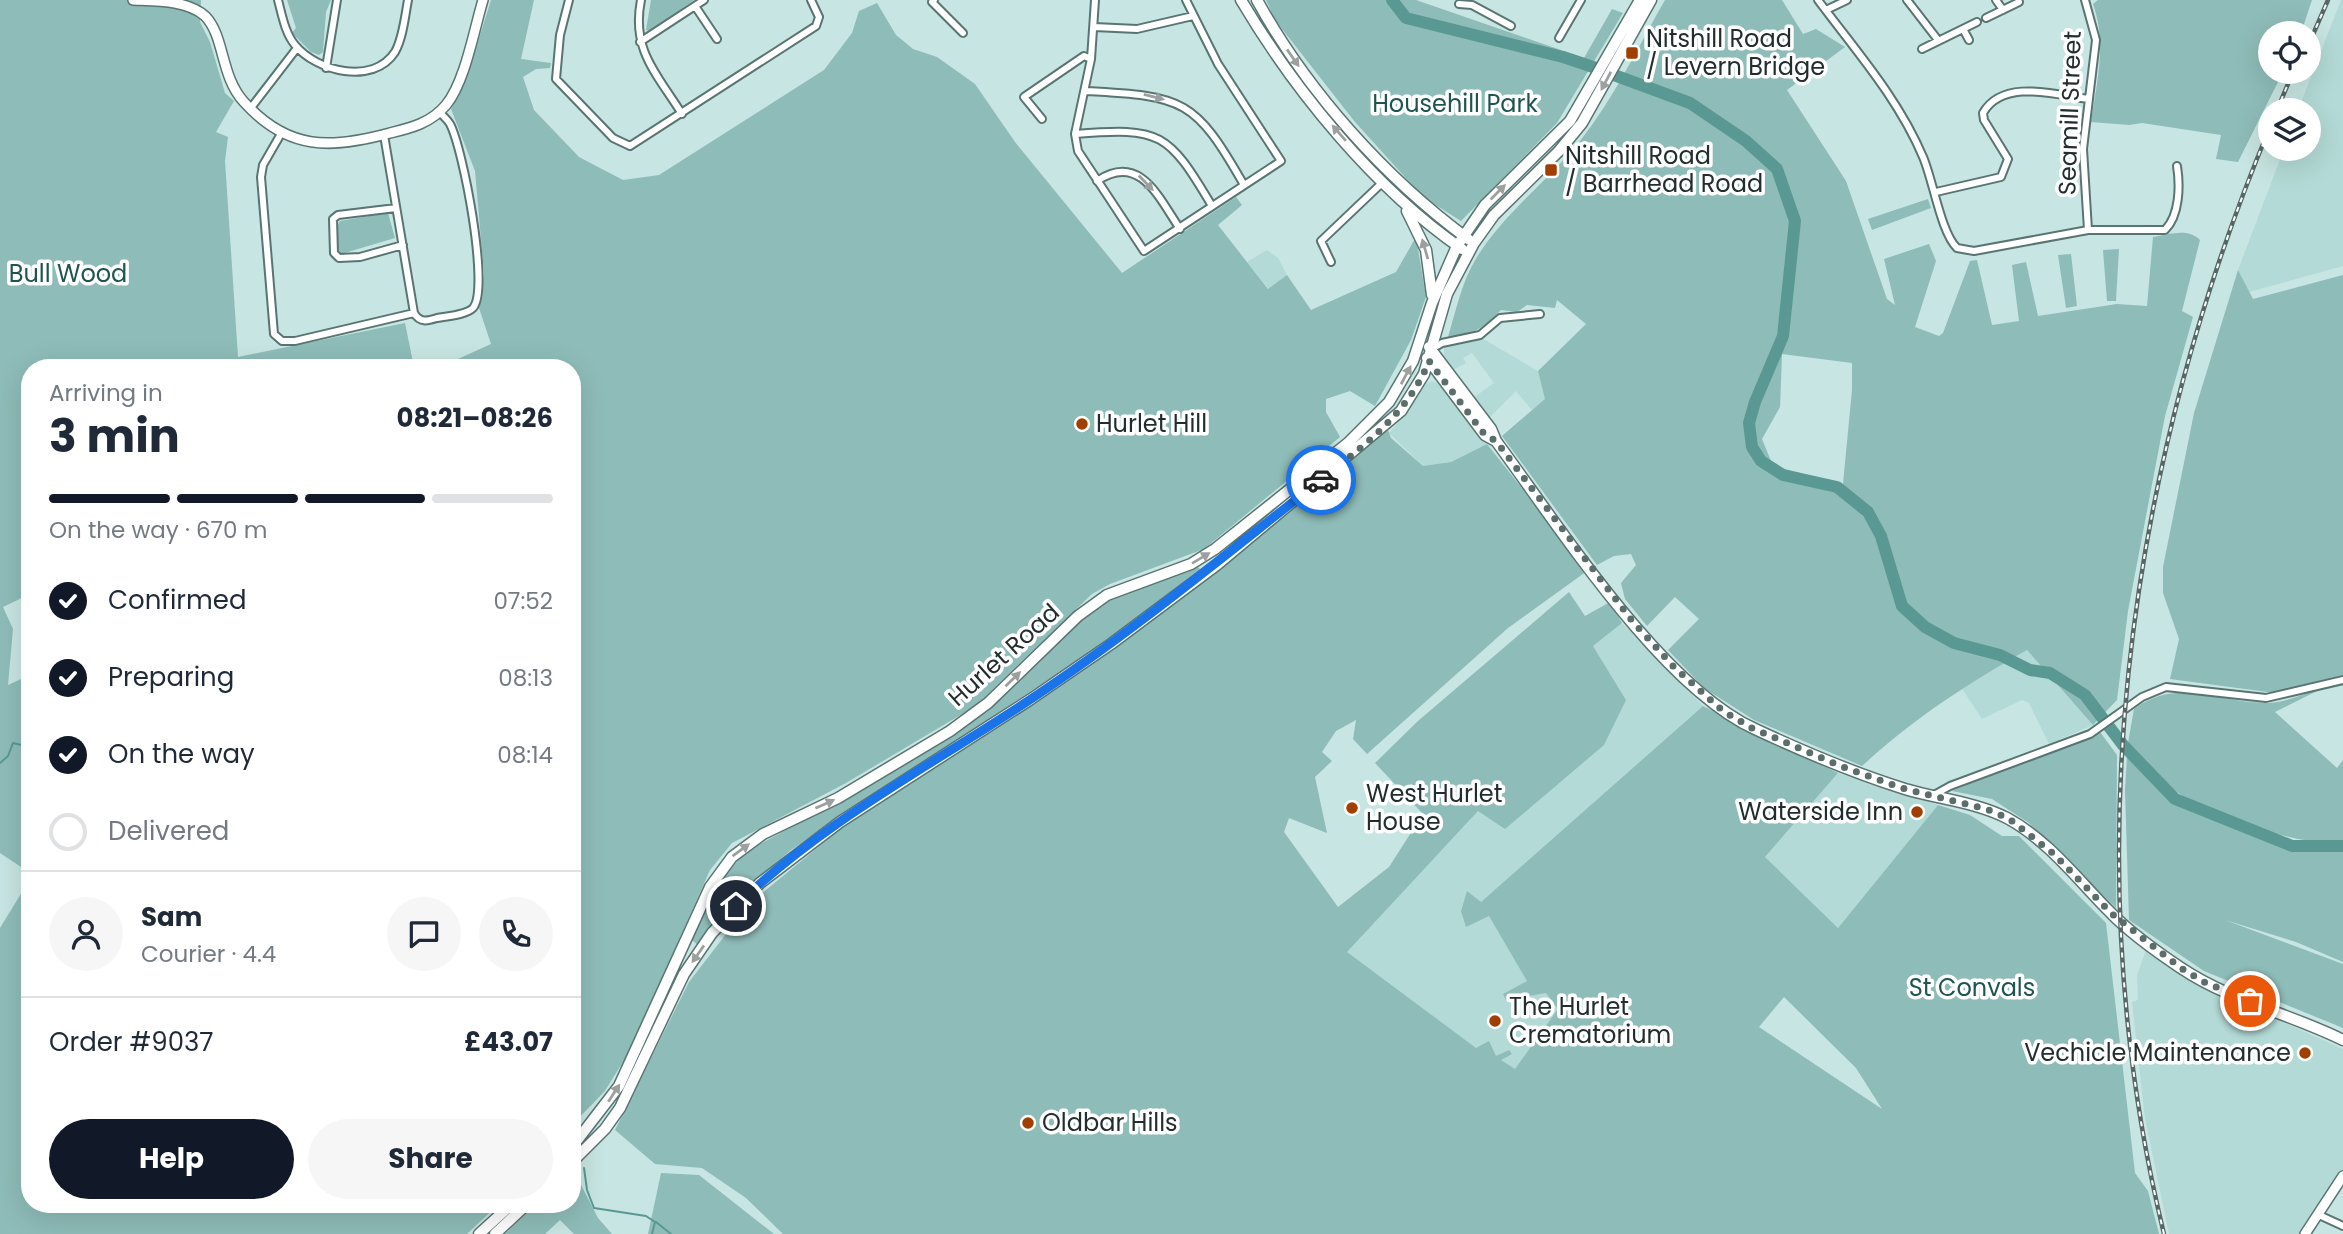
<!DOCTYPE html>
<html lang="en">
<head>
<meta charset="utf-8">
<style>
  body { margin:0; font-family:Poppins,sans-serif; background:#f6f6f7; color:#1f2937; height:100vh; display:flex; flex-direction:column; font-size:26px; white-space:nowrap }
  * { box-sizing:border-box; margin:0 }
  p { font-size:23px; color:#747a83 }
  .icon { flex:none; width:38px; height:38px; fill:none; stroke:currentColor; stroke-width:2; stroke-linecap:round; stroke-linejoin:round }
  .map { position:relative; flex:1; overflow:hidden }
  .drawer { position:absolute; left:21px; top:359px; width:560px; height:854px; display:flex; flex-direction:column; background:#fff; border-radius:28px; box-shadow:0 7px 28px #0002 }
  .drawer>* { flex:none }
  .fabs { position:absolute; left:2258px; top:21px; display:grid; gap:14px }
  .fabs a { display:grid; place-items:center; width:63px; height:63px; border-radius:50%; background:#fff; box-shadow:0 7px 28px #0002; font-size:35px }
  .pin { position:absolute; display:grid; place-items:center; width:60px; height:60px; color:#fff; margin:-30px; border:4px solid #fff; border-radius:50%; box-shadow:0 2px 7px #0007 }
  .courier { position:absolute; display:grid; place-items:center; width:70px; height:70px; margin:-35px; border:5px solid #1a73e8; border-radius:50%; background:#fff; color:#222; box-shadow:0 2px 9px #0007 }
  .overview em { font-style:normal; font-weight:700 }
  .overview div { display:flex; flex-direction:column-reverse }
  .overview { display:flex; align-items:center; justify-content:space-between; height:119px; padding:0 28px }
  h1 { font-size:46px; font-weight:700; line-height:52px }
  .bar { display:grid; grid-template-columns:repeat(4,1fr); gap:10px 7px; align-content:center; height:84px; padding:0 28px }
  .bar i { height:9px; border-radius:5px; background:#e0e1e3 }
  .bar .current { background:#111827 }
  .bar p { grid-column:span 4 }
  .line { display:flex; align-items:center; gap:18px; padding:0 28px; border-top:2px solid #e0e1e3 }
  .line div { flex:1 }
  .round { display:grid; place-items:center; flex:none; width:74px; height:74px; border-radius:37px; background:#f6f6f7 }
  ol { padding:0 28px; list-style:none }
  li { display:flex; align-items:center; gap:21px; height:77px }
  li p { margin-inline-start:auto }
  li .icon { padding:7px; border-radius:50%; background:#111827; color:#fff; stroke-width:4 }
  li:last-child { color:#747a83 }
  li i { width:38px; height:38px; border:4px solid #e0e1e3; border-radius:50% }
  .action { display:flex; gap:14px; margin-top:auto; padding:14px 28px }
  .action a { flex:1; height:80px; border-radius:42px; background:#111827; color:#fff; font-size:28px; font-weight:700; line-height:80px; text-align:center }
  .action a+a { background:#f6f6f7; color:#1f2937 }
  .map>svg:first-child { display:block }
  .built { fill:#b3dad6 }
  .green { fill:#8ebcb8; fill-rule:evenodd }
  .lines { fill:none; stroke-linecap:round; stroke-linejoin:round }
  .stream { stroke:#5a9993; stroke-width:2 }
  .river { stroke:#5a9993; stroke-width:12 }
  .street-casing { stroke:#597572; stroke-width:10 }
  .secondary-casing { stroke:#597572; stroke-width:12 }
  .primary-casing { stroke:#597572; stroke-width:13 }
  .street { stroke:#fff; stroke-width:6 }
  .secondary { stroke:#fff; stroke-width:9 }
  .primary { stroke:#fff; stroke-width:10 }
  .rail-casing { stroke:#566766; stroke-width:4.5 }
  .rail { stroke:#fff; stroke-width:2; stroke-dasharray:5; stroke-linecap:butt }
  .oneway { fill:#9ca1a0 }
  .done { stroke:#5c6e6c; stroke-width:7; stroke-dasharray:0 12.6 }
  .route { stroke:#1a73e8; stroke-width:9 }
  .poi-dot { fill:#a13f00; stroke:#fff; stroke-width:2.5 }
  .labels { text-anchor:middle; stroke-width:7; stroke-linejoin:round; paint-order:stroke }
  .poi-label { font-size:24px; fill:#222e2d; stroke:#fff; text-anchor:start }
  .park-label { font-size:24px; fill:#1f5551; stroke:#fff }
  .street-label { font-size:24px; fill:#222e2d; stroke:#fff }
</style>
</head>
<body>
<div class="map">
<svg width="2343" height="1234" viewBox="0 0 2343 1234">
  <rect width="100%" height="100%" fill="#c7e5e2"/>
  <!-- built -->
  <path class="built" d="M2341,0H2343V266L2249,292L2238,270L2284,149H2308V110H2298Z
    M1267,250L1278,258L1287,275L1269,289L1247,262Z
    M1480,337L1538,371L1546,399L1532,410L1516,391L1488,419L1473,398L1494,383L1472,353L1463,358L1466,363L1453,370L1444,354V345Z
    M1432,381L1438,384L1487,444L1451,462L1423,466L1389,433L1405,415L1423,386Z
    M1622,623L1703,706L1481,902L1585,1006L1514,1077L1346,952L1478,811L1626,700L1593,646Z
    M2027,650L2093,725L2049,744L2029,703L2022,700L1982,719L1961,687Z
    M1838,773L1938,805L1838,928L1765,857Z
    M2146,950L2182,977L2343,1049V1174L2305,1234H2169L2145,1118L2132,1002L2138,1000L2137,975Z"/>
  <!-- green -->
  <path class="green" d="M0,0H201L200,22L210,42L225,93L234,101L216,132L228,137L225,161L238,357L405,323L414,367L30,368V594L3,607L13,629L8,685L30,675V873L0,853Z
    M287,0H331L326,12L323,52L319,55L311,52L292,33L296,28Z
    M491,0H534L521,59L551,63L550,68L536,69L523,77L534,110L579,157L623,180L659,175L824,70L852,33L859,11L877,3L896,35L913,49L937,57L975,84L1015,142L1122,273L1236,197L1242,205L1218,225L1268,289L1287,275L1311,310L1396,272L1416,237L1426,297L1411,340L1375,406L1350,391L1326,399V412L1340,437L1204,549L1110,584L1092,594L974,707L846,783L732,843L710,870L629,1052L605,1091L572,1125V368H438L491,344L479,308L484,274L475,171L451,109L467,77Z
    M651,0H694L650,31L646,30Z
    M1266,0H1416L1584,58L1612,9L1623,13L1557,123L1461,221L1423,197L1355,122L1275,20Z
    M1665,0H1782L1803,34L1816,29L1845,47L1787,90L1846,181L1887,299L1895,305L1884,259L1929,244L1936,261L1915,327L1939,336L1943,333L1970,261L1977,260L1992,325L2019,321L2012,265L2026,262L2038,316L2117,304L2147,306L2153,237C2168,235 2187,227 2200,240L2182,311L2193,317L2165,416L2128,611L2117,700L2093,725L2027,650C1967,684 1913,719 1862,766L1754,720L1704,688L1668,650L1699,619L1675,597L1647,626L1625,599L1621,583L1636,565L1631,554L1614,556L1597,565L1502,436L1545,399L1538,371L1586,324L1557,300L1555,308L1527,305L1517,312L1501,310C1484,327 1473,336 1448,337C1456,310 1462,281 1477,257C1504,213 1548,181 1580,141C1614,98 1638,47 1665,0ZM1782,354L1852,363V390L1843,484L1773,466L1762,439L1780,407Z
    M2098,0H2312L2301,33H2270V72H2283L2238,162L2216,159L2221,135L2142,123L2129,125L2091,122C2097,81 2107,43 2093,4Z
    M1928,199L1931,208L1872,230L1868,219Z
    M388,213L395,238L341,254C336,246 335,229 340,221Z
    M2119,249L2116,301H2107L2103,250Z
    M2071,254L2077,306L2066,308L2058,255Z
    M2238,270L2253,299L2343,275V675L2275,693L2170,679L2179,639L2163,593V567L2194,413Z
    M1388,430L1391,438L1423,466L1451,462L1487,444L1587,571L1508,628L1367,754L1353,739L1356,720L1336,731L1322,752L1332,761L1315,777L1327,833L1289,818L1284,832L1338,907L1389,867L1423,814L1375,763L1418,721L1569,592L1585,616L1610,602L1622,623L1593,646L1626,700L1604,745L1505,829L1478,811L1347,952L1476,1048L1489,1041L1496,1056L1509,1050L1512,1054L1501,1060L1515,1069L1558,1009L1546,993L1506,1000L1503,994L1527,981L1489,916L1466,927L1461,911L1467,891L1481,902L1703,706L1838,773L1765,857L1838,928L1938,805L1970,815L2002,836H2019L2106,923L2135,1173L2148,1191L2159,1234H783L746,1198L702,1168L655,1164L615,1130L689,982L750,903L839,830L1034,702ZM1784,997L1856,1068L1882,1109L1759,1027Z
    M1198,567L1201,570L1093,650L791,850L733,901L698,945L692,940L718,882L747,851L851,795L987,712L1075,623L1110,597Z
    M2323,688L2275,712L2337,768L2343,760V840C2309,852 2202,812 2174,790C2157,776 2143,759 2128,743L2134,709C2177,677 2217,702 2265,703C2283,704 2305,693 2323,688Z
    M2100,732L2117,755L2116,908L2029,823L1992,799L1952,791Z
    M2127,756L2170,799L2215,820L2311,851H2343V962L2296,942L2225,920L2343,964V1028L2204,971L2129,920L2125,790Z
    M30,879V1204H499L467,1234H0V928Z
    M573,1169L598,1218L612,1234H574L560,1220L545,1234H505L536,1204H572Z
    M661,1173L699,1175L774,1234H648Z"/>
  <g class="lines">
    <!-- stream -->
    <path class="stream" d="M0,763L8,756L13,743L30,747
      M572,992V1004
      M584,1168L587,1190L594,1208L646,1216L655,1222L652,1234
      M656,1222L671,1234"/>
    <!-- river -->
    <path class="river" d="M1392,0L1406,18L1563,57L1596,68
      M1614,75L1690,103L1746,141L1777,169L1795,221L1783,336L1755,402L1749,423L1752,447L1761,461L1783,475L1837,487L1868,512L1881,536L1902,606L1925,627L1954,643L2000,655L2030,670L2050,673L2085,695L2123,745L2175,799L2292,846H2343"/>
    <!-- street casing -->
    <g class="street-casing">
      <path id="street" d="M278,0C282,15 285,33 295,45C316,71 373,86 395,52C403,38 405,16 408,0
        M569,0L560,35L556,79L613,138L630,146L816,26L819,17L811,0
        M641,0C631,50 657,74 682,114
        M934,0L932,2L963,33
        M1095,0L1091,59L1075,134L1078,151L1144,251L1281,161L1218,64L1186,0
        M1818,0C1856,51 1898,98 1923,157C1933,180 1941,233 1957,248L1974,251L2088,230H2165C2180,215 2180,185 2177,166
        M1907,0L1938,40
        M1996,0L2003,10
        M2085,0L2096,40L2083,149L2088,230
        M1459,4L1472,5L1511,26
        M695,6L717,39
        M1826,10L1847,0
        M1986,18L2019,2
        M1094,27L1137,29L1193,16
        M1963,29L1969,40
        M1559,38L1581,0
        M640,42L704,0
        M1922,49L1977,22
        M326,68L337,0
        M1086,91C1184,96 1195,99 1244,185
        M250,109L297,48
        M1042,119L1024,97L1084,56L1091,59
        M282,132L263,165L261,177L274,334L282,341H295L414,313
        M1075,134C1161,127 1168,132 1212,206
        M384,135L414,313
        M1097,181C1140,152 1159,198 1180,229
        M1936,192L2001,177L2008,159L1984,120L1983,113C2003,78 2057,95 2088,99
        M396,208L338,215L333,219L334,253L339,258L360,257L403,245
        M1331,262L1321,241L1383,182
        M414,313C420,323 427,321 437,318C447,316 466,315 473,308C490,289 463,148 450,124C447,119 443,116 439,112
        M1432,349L1442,343L1480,335L1500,318L1540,314
        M1932,796L1950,786L2090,734L2142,697L2166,687L2266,698L2343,680
        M2319,1215L2343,1226"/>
    </g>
    <!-- secondary casing -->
    <g class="secondary-casing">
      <path id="secondary" d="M133,0C155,1 187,0 205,16C225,36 220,76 244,102C288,151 331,149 390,133C411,128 431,123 446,105C465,82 474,30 483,0
        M2305,1234L2343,1176"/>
    </g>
    <!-- primary casing -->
    <g class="primary-casing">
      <path id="primary" d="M1241,0C1295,91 1374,188 1462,249
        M1257,0C1307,91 1384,177 1468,239
        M1407,211L1426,250L1432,295
        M1429,347L1491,429L1496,441C1558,525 1661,686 1755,729C1804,752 1854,773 1905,789C1938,799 1976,802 2007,818C2048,840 2078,880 2110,912C2130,933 2157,952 2181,968C2230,1001 2291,1014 2343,1040
        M1427,358L1485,435L1496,441
        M572,1147L619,1086L710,887L732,857L763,834L838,798L950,731L988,703L1078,616L1107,595L1191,564L1215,549L1348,443L1389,402L1413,361L1432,303L1457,246L1485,205L1570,121L1640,0
        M572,1162L605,1129L620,1108L684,974L712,933L760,883L840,822L1031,699L1111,644L1218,564L1401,411L1424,374L1447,294L1474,243L1494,215L1559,151L1582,123L1651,0
        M479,1234L512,1204
        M495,1234L527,1204"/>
    </g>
    <!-- street -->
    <use href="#street" class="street"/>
    <!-- secondary -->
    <use href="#secondary" class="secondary"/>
    <!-- primary -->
    <use href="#primary" class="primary"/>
    <!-- rail casing -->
    <g class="rail-casing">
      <path id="rail" d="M2308,46L2328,0
        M2277,110L2293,72
        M2164,1234C2074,864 2124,476 2270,127"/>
    </g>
    <!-- rail -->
    <use href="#rail" class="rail"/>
  </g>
  <!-- one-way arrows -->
  <defs><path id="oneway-solid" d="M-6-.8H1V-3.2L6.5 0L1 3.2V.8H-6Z" transform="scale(1.75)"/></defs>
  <g class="oneway">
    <use href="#oneway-solid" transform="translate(1293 58) rotate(55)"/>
    <use href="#oneway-solid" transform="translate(1606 81) rotate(118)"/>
    <use href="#oneway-solid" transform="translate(1154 97) rotate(14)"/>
    <use href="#oneway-solid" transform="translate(1339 133) rotate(-131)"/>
    <use href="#oneway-solid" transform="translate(1146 183) rotate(46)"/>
    <use href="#oneway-solid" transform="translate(1498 192) rotate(-45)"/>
    <use href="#oneway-solid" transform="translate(1425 249) rotate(-106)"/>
    <use href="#oneway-solid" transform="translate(1406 375) rotate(-62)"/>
    <use href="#oneway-solid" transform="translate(1201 558) rotate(-31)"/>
    <use href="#oneway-solid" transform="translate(1013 679) rotate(-44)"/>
    <use href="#oneway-solid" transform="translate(825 804) rotate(-24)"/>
    <use href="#oneway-solid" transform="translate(741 850) rotate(-36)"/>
    <use href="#oneway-solid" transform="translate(698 954) rotate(125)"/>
    <use href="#oneway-solid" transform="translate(614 1093) rotate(-57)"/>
  </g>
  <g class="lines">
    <!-- done -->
    <path class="done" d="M1321,480C1364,445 1408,414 1429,361L1485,435L1496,441L1633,622L1674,667L1723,711L1752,728L1843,767L1905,789L1986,809L2008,818L2054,854L2112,914L2181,968L2204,982L2250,1001"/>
    <!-- route -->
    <path class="route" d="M736,906C823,821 934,764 1034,697C1135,630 1226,554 1321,480"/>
  </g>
  <!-- markers -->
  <g class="poi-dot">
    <rect x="1625" y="46" width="14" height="14" rx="3.5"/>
    <rect x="1544" y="163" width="14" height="14" rx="3.5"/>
    <circle cx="1082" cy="424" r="7"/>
    <circle cx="1352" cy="808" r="7"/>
    <circle cx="1917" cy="812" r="7"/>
    <circle cx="1495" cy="1021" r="7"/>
    <circle cx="2305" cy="1053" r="7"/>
    <circle cx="1028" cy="1123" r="7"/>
  </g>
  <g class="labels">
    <!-- poi labels -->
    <g class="poi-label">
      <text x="1646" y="47">Nitshill Road<tspan x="1646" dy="28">/ Levern Bridge</tspan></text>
      <text x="1565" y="164">Nitshill Road<tspan x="1565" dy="28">/ Barrhead Road</tspan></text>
      <text x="1096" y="432">Hurlet Hill</text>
      <text x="1366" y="802">West Hurlet<tspan x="1366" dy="28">House</tspan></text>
      <text x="1903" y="820" text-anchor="end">Waterside Inn</text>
      <text x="1509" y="1015">The Hurlet<tspan x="1509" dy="28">Crematorium</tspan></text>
      <text x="2291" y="1061" text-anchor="end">Vechicle Maintenance</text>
      <text x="1042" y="1131">Oldbar Hills</text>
    </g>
    <!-- park labels -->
    <g class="park-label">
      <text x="1455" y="112">Househill Park</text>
      <text x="68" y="282">Bull Wood</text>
      <text x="1972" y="996">St Convals</text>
    </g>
    <!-- street labels -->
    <g class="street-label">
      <text transform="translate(2070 113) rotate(-88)" y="8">Seamill Street</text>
      <text transform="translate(1004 655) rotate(-42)" y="8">Hurlet Road</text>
    </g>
  </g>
</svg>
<div class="fabs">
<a><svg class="icon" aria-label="locate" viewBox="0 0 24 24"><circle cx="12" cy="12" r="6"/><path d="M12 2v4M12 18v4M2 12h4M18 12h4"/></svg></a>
<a><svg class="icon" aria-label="layers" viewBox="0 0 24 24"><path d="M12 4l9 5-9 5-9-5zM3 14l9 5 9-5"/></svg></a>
</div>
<div class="pin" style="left:2250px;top:1001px;background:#ea580c"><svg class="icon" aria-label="bag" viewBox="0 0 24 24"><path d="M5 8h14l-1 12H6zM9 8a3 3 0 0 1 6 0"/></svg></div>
<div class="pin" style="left:736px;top:906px;background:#1f2937"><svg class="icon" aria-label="home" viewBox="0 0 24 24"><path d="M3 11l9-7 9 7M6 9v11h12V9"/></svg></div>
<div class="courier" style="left:1321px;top:480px"><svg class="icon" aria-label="car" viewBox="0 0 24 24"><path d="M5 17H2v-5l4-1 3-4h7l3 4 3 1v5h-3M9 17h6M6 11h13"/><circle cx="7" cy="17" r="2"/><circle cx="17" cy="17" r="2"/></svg></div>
<section class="drawer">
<div class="overview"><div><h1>3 min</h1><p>Arriving in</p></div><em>08:21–08:26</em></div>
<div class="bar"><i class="current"></i><i class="current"></i><i class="current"></i><i></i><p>On the way · 670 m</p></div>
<ol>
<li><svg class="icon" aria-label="check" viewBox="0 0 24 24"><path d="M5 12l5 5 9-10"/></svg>Confirmed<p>07:52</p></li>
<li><svg class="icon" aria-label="check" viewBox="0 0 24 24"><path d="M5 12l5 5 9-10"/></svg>Preparing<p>08:13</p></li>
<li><svg class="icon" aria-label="check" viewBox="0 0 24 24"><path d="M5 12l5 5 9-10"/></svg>On the way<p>08:14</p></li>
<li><i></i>Delivered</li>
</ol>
<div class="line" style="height:126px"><a class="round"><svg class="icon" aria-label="person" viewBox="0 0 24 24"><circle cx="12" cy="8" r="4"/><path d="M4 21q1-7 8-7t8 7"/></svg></a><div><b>Sam</b><p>Courier · 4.4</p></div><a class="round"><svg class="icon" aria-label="chat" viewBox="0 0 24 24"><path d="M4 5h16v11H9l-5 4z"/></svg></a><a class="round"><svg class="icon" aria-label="phone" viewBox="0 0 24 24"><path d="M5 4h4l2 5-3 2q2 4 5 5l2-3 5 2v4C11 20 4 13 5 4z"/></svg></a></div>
<div class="line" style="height:91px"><div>Order #9037</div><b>£43.07</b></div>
<div class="action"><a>Help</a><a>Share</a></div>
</section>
</div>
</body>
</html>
